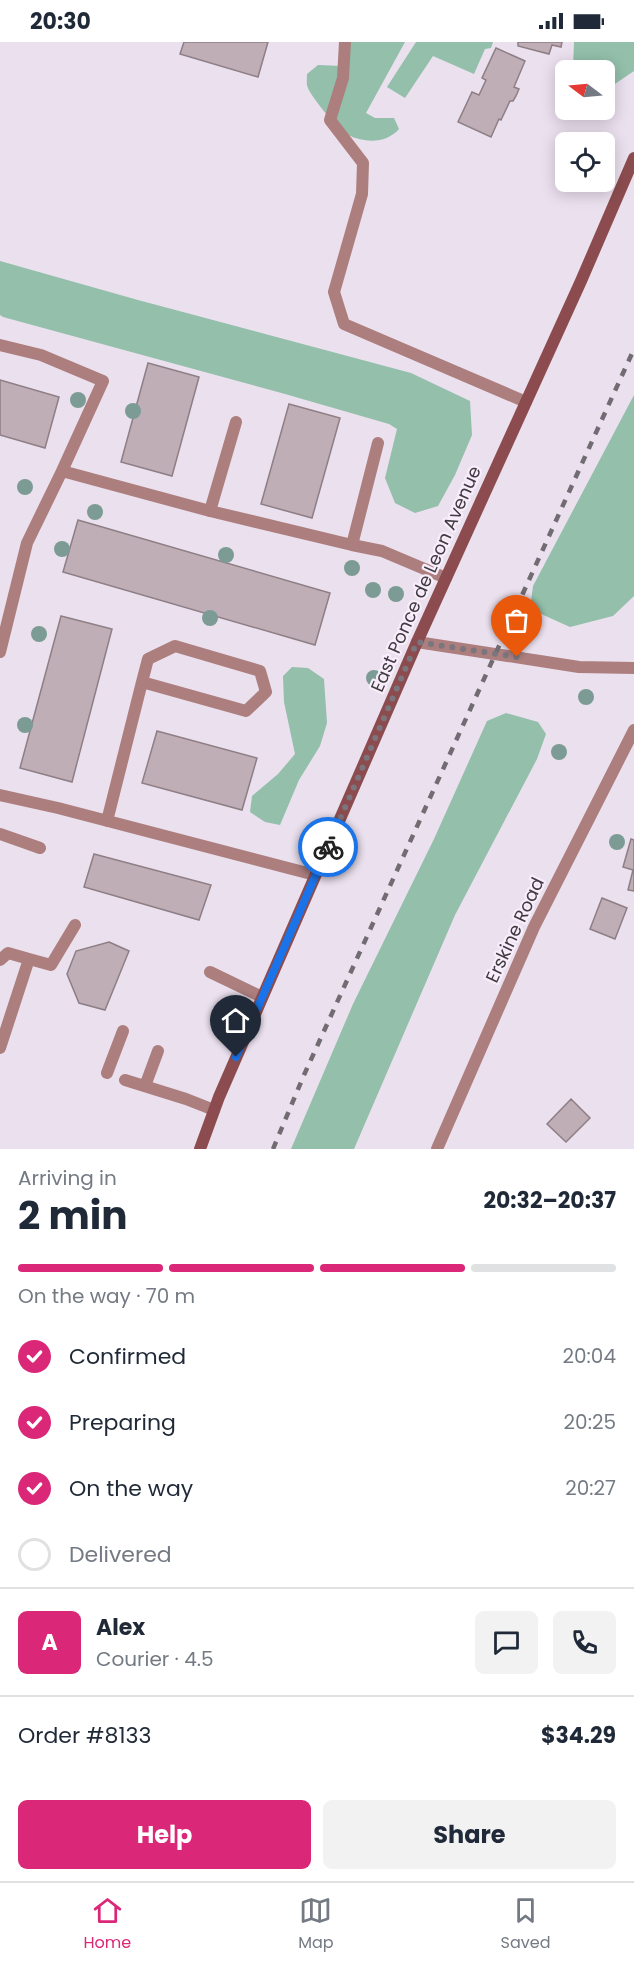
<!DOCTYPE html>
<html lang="en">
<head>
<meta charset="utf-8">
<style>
  body { margin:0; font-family:Poppins,sans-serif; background:#f2f2f3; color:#1f2937; height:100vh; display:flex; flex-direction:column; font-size:22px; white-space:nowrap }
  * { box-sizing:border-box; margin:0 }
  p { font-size:20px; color:#747a83 }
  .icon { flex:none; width:33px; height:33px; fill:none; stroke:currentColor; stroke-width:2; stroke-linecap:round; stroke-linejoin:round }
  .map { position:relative; height:1107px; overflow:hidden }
  .panel { display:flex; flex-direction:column; background:#fff; flex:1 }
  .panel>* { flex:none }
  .needle { width:39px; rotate:286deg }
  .buttons { position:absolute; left:555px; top:18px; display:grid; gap:12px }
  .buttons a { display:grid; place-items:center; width:60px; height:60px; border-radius:9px; background:#fff; box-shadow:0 3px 15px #0003; font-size:30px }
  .pin { position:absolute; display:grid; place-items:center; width:51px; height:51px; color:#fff; margin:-62px -26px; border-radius:50% 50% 50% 0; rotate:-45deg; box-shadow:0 0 6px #0007 }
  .pin .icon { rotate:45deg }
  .courier { position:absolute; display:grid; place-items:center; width:60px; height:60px; margin:-30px; border:4px solid #1a73e8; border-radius:50%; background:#fff; color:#222; box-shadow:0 2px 8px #0007 }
  .head em { font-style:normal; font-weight:700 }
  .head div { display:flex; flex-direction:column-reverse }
  .head { display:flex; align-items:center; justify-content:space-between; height:102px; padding:0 18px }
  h1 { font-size:39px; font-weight:700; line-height:45px }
  .bar { display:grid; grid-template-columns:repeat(4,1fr); gap:9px 6px; align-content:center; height:72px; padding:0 18px }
  .bar i { height:8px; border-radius:4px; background:#e0e1e3 }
  .bar .on { background:#db2777 }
  .bar p { grid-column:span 4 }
  .line { display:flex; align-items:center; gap:15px; padding:0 18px; border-top:2px solid #e0e1e3 }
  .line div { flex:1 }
  .round { display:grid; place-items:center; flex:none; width:63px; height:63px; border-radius:9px; background:#f2f2f3 }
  ol { padding:0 18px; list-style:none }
  li { display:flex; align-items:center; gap:18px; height:66px }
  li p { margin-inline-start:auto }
  li .icon { padding:6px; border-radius:50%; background:#db2777; color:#fff; stroke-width:4 }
  li:last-child { color:#747a83 }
  li i { width:33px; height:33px; border:3px solid #e0e1e3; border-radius:50% }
  .primary-button { display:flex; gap:12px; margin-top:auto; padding:12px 18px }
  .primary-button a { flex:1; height:69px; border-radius:9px; background:#db2777; color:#fff; font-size:24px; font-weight:700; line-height:69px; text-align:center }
  .primary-button a+a { background:#f2f2f3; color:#1f2937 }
  .status { display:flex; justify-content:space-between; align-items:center; height:42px; padding:0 30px; background:#fff; direction:ltr }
  .status svg { height:16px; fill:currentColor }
  .dock { display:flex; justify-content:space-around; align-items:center; height:84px; border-top:2px solid #e0e1e3; background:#fff; font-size:16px; color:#747a83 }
  .dock a { display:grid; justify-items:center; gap:3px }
  .dock .on { color:#db2777 }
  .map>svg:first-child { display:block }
  .green { fill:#93bfab }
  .building { fill:#bfaeb5; stroke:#8e7e85; stroke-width:1.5 }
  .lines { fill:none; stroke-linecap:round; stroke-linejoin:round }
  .service { stroke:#ac7e7e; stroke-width:12 }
  .minor { stroke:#ac7e7e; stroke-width:12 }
  .secondary { stroke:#8c4c4f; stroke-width:12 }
  .rail { stroke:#716b72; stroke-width:4.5; stroke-dasharray:8 8; stroke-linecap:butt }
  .tree { fill:#7b9b94 }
  .done { stroke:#7b757d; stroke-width:6; stroke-dasharray:0 10.8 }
  .route { stroke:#1a73e8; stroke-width:8 }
  .labels { text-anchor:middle; stroke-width:4.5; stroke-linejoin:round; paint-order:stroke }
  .street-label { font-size:18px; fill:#3f3b40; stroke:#f8edfb }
</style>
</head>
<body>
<div class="status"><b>20:30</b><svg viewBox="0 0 49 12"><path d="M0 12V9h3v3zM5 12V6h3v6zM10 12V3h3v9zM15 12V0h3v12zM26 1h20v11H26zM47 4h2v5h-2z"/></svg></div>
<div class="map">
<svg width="634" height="1107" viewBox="0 0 634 1107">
  <rect width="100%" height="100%" fill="#ebe0ee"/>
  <!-- green -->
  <path class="green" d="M350,0H405L366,71L375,76H394L399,87C386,102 365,101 348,93C339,89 312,56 308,46C306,42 307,37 307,32L318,23L342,24Z
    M416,0H493L491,6L485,7L474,32L433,14L405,56L387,45Z
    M574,0H634V29L609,46L605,43L604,28H577L573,26Z
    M0,219L138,258L411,331L470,359L472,393L455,433L438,464L415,471L395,461L385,436L397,387L389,382L285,352L3,275L0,273Z
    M634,353V554L613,574L570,585L530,567L533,544Z
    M292,625L308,626L324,637L327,681L320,704L299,738L280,783L265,780L250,770L252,754L278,732L295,712L284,660L283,634Z
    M506,671L538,680L546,692L537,717L455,873L354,1107H291L353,962L434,797L487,679Z"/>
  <!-- building -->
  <path class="building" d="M184,0H268L258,35L180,12Z
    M518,0H562L561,5L552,3L549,12L518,4Z
    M496,6L525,19L514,45L519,47L516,54L513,59H510L501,78L499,77L491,95L458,80L472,50L479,53L486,38L482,36Z
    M148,321L199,335L172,434L121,420Z
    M0,338L59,355L45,406L0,393Z
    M289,362L340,376L312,476L261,462Z
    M78,478L330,551L315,603L63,530Z
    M61,574L112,587L72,740L20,726Z
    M157,689L257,716L242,768L142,741Z
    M631,797L634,798V849L628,848L633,828L623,825Z
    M94,812L211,843L199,878L84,845Z
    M602,856L627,866L615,897L590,887Z
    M109,900L129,909L105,968L79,961L67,932L76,909Z
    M571,1057L590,1076L566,1100L547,1082Z"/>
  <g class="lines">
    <!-- service -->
    <path class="service" d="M345,0L343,36L330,78L363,121L362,152L334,250L344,282L526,360
      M210,469L236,380
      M0,792L40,806
      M29,917L51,923L75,883
      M0,918L8,911L29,917L0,1006
      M210,930L262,955
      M107,1031L123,989
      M125,1038L186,1057L214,1068
      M145,1044L158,1009"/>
    <!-- minor -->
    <path class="minor" d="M0,303L41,313L103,339L62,429L210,469L352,503
      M378,401L352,503L382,509L446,536
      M417,600L579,625L634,626
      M0,610L27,501L62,429
      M0,753L58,766L315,833
      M107,779L142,640L148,617L175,604L260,629L266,650L246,669L142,640
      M437,1107L534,885L634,688"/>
    <!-- secondary -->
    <path class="secondary" d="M200,1107L219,1055L417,600L581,239L634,116"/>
    <!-- rail -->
    <path class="rail" d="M273,1107L304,1033L634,307"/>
  </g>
  <!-- trees -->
  <g class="tree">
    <circle cx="78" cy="358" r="8"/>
    <circle cx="133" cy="369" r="8"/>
    <circle cx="25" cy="445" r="8"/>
    <circle cx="95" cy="470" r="8"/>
    <circle cx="62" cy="507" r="8"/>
    <circle cx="226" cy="513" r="8"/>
    <circle cx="352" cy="526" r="8"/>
    <circle cx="373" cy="548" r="8"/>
    <circle cx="396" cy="552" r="8"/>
    <circle cx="210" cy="576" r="8"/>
    <circle cx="39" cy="592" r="8"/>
    <circle cx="374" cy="636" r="8"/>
    <circle cx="586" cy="655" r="8"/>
    <circle cx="25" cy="683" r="8"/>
    <circle cx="559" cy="710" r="8"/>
    <circle cx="617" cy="800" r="8"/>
  </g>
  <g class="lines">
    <!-- done -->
    <path class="done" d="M328,805L417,600L517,615"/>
    <!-- route -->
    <path class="route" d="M236,1015L328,805"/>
  </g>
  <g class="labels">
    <!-- street labels -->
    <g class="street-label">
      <text transform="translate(426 537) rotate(-66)" y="6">East Ponce de Leon Avenue</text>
      <text transform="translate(515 888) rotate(-65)" y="6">Erskine Road</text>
    </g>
  </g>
</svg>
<div class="buttons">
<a><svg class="needle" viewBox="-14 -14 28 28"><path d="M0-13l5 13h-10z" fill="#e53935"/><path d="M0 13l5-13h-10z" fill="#747a83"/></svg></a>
<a><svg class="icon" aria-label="locate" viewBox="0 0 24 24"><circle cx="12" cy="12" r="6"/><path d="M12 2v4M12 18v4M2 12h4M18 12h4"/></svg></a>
</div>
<div class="pin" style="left:517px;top:615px;background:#ea580c"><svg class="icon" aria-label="bag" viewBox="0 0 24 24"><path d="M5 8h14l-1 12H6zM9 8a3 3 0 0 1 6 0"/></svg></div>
<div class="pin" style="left:236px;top:1015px;background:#1f2937"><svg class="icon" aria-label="home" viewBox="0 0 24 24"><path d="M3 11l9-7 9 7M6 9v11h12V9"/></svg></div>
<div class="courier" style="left:328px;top:805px"><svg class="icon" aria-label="bike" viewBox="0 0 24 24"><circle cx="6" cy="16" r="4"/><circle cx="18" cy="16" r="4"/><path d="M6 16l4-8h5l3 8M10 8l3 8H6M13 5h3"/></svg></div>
</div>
<section class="panel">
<div class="head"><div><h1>2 min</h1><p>Arriving in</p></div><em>20:32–20:37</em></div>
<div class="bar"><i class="on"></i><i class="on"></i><i class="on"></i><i></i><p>On the way · 70 m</p></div>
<ol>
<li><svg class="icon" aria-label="check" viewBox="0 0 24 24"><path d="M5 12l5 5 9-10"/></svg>Confirmed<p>20:04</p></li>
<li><svg class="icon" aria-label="check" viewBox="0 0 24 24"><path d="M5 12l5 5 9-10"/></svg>Preparing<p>20:25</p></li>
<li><svg class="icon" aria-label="check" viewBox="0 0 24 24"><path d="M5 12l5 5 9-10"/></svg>On the way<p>20:27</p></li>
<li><i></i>Delivered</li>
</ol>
<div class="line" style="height:108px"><b class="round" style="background:#db2777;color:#fff">A</b><div><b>Alex</b><p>Courier · 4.5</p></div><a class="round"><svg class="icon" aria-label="chat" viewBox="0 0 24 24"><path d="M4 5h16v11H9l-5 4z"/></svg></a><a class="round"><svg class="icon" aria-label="phone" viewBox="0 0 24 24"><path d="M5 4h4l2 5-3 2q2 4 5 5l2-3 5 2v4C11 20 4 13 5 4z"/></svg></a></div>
<div class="line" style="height:78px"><div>Order #8133</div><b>$34.29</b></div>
<div class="primary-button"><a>Help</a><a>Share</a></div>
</section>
<nav class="dock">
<a class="on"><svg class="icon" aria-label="home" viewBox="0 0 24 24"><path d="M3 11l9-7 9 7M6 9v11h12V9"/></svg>Home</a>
<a><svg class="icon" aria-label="map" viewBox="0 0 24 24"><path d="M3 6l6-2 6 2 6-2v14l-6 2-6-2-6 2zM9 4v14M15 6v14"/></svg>Map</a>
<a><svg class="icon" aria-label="saved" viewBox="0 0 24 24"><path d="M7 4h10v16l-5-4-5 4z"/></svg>Saved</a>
</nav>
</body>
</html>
